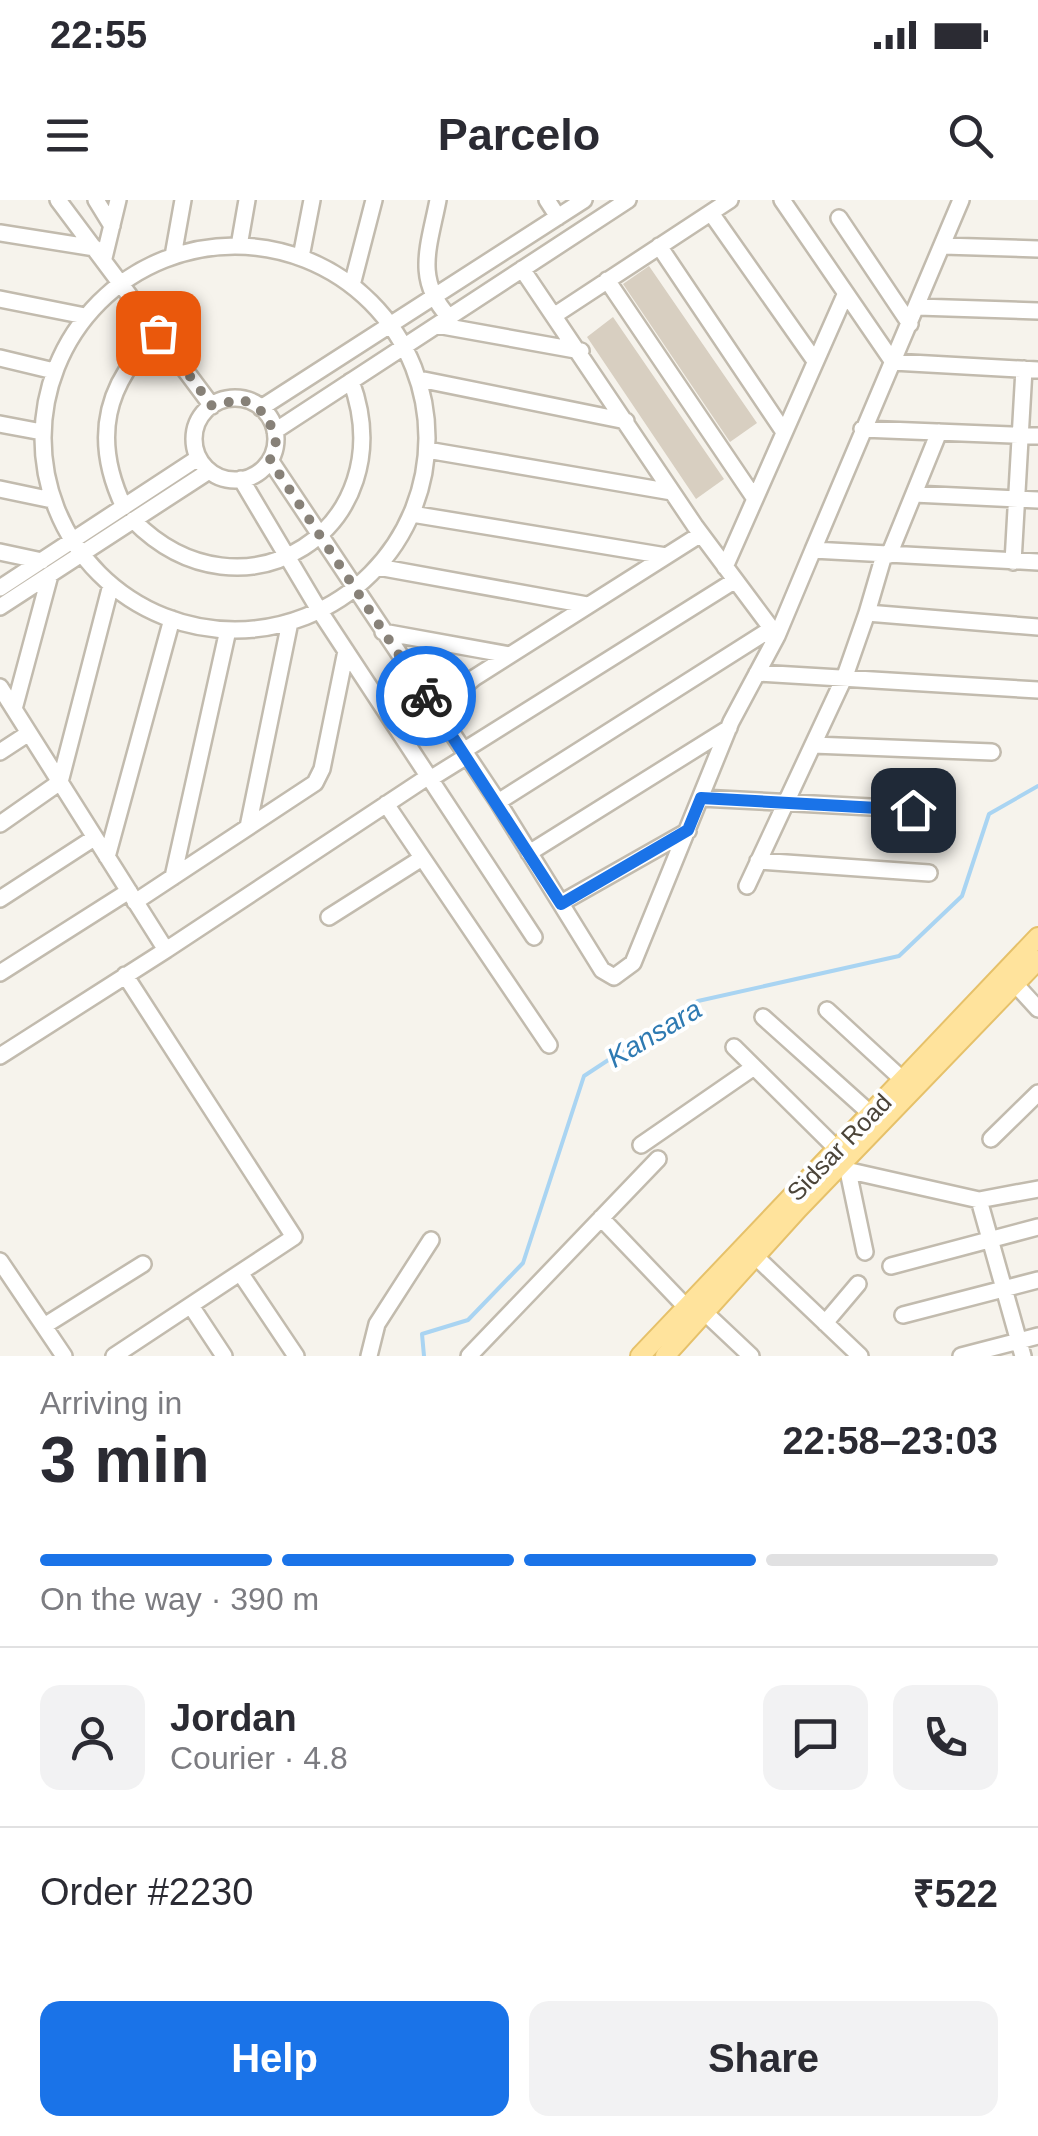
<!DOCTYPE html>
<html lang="en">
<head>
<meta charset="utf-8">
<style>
  body { margin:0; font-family:Helvetica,sans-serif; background:#f2f2f3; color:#2b2b33; height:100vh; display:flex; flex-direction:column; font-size:38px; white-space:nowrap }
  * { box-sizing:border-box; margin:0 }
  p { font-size:32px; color:#7c7c81 }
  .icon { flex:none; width:55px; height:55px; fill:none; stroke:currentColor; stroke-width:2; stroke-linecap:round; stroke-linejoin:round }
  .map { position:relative; height:1156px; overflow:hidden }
  .panel { display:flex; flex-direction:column; background:#fff; flex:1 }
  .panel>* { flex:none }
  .pin { position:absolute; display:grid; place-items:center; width:85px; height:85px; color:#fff; margin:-42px; border-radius:20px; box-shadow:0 5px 15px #0006 }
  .courier { position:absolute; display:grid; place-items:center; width:100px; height:100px; margin:-50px; border:8px solid #1a73e8; border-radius:50%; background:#fff; color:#222; box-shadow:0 2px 12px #0007 }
  .overview em { font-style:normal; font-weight:700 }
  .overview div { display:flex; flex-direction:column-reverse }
  .overview { display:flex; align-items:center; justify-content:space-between; height:170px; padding:0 40px }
  h1 { font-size:65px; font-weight:700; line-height:75px }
  .bar { display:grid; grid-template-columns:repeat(4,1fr); gap:15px 10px; align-content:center; height:120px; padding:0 40px }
  .bar i { height:12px; border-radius:8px; background:#e1e1e2 }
  .bar .current { background:#1a73e8 }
  .bar p { grid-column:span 4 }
  .line { display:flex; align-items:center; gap:25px; padding:0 40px; border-top:2px solid #e1e1e2 }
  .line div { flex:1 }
  .round { display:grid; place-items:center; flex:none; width:105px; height:105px; border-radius:20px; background:#f2f2f3 }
  .action { display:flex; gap:20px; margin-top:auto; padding:20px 40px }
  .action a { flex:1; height:115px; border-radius:20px; background:#1a73e8; color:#fff; font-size:40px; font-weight:700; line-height:115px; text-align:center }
  .action a+a { background:#f2f2f3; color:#2b2b33 }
  .status { display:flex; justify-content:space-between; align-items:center; height:70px; padding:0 50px; background:#fff; direction:ltr }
  .status svg { height:28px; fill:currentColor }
  header { display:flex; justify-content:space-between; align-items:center; height:130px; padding:0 40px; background:#fff; font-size:45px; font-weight:700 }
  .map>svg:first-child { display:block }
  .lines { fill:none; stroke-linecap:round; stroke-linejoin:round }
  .stream { stroke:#a9d4f2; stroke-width:4 }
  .building { fill:#d8cfc1 }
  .minor-casing { stroke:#c2bbae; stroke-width:20 }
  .major-casing { stroke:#e6c16a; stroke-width:22 }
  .minor { stroke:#fff; stroke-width:15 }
  .major { stroke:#ffe39c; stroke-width:18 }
  .done { stroke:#878178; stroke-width:10; stroke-dasharray:0 18 }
  .route { stroke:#1a73e8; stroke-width:12 }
  .labels { text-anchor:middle; stroke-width:8; stroke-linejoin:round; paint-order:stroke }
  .street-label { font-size:25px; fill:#4b4439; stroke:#fff }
  .water-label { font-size:28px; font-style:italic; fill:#2e7ab2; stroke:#fff }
</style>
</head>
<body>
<div class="status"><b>22:55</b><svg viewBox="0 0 49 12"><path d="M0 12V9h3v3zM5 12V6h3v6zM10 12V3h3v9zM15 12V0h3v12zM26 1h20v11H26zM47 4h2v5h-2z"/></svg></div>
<header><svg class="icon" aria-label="menu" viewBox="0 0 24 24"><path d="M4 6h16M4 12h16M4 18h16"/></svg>Parcelo<svg class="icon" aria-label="search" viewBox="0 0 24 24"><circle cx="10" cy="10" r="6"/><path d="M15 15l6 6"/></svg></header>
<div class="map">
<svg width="1038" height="1156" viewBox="0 0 1038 1156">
  <rect width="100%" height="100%" fill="#f6f3ec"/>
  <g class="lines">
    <!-- stream -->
    <path class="stream" d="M424,1156L422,1134L468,1120L523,1063L584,876L698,801L899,756L962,696L989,614L1038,586"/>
  </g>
  <!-- building -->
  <path class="building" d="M649,66L757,223L730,242L623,84Z
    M613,117L724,279L696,299L587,137Z"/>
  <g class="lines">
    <!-- minor casing -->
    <g class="minor-casing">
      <path id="minor" d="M58,0L212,206
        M96,0L112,26
        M438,0C429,47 414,79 449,117
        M547,0L558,17
        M782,0L893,162L1038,170
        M711,13L815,161
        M839,18L910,124
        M0,33L95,48
        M43 238a192 192 0 1 1 384 0a192 192 0 1 1-384 0Z
        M239,46L247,0
        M659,46L784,232
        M943,46L1038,49
        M173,56L183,0
        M301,57L312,0
        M104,58L118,0
        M522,69L695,326L777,436
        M607,80L753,296
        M352,85L374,0
        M0,99L85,116
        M918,107L1038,111
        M555,115L730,0
        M437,125L581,151
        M0,158L54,171
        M419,179L626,221
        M194 239a41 41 0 1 1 82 0a41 41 0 1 1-82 0Z
        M261,208L584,0
        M0,224L42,232
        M862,229L1038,236
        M275,231L628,0
        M427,250L672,292
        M270,260L498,602L602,770L614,777L633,763L731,522L777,436L813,350L1038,362
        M241,279L319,410L534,737
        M0,289L52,300
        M914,294L1038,300
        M124,307C92,240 104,183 159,133
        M412,314L666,356
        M133,320C243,432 405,327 351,181
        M813,350L961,0
        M0,352L42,361
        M884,355L867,413L1038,427
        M889,355L939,232
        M1013,362L1024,169
        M378,367L587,405
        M725,367L845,95
        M0,388L198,258
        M0,407L209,271
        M383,432L510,455
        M757,473L1038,490
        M0,487L166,750L429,576
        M14,509L50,375
        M436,510L474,478L701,334
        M813,545L992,552
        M463,551L734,381
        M0,552L29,533
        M430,579L467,556
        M701,598L946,611
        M498,602L771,429
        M386,604L549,845
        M0,624L60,582L111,385
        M248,627L290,422
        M529,653L729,528
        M107,657L172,419
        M758,661L929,673
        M173,677L228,430
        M747,686L845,476L867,413
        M0,699L94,638
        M135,702L315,583L322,569L346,451
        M561,703L688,631
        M329,717L422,658
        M0,773L129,691
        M1007,775L1038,809
        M827,810L903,880
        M763,817L871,914
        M734,847L845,957
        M0,856L166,750
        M991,939L1038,893
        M641,945L754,867
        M837,968L979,1000L1038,989
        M848,971L865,1052
        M979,1000L1023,1156
        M601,1018L686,1107
        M755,1056L860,1156
        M0,1061L64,1156
        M891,1066L1038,1027
        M241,1074L296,1156
        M191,1106L224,1156
        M699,1107L751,1156
        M903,1115L1038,1080
        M825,1123L858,1084
        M44,1126L143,1064
        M114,1156L294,1037L125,775
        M369,1156L377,1124L431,1040
        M469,1156L658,959
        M961,1156L1038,1136"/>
    </g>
    <!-- major casing -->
    <g class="major-casing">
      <path id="major" d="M640,1156L1038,737
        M665,1156L798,1009L1038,760"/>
    </g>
    <!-- minor -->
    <use href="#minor" class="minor"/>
    <!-- major -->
    <use href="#major" class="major"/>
  </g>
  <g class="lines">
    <!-- done -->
    <path class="done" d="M158,133L212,206L242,199L267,215L276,241L270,260L426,496"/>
    <!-- route -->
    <path class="route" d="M426,496L561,704L688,630L701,598L913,610"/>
  </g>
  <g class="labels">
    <!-- street labels -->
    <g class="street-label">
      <text transform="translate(839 947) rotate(-46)" y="9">Sidsar Road</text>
    </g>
    <!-- water labels -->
    <g class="water-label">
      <text transform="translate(654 833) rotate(-31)" y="10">Kansara</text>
    </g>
  </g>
</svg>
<div class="pin" style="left:158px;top:133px;background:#ea580c"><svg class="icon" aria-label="bag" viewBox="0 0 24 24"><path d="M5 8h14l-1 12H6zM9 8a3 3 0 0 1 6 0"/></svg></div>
<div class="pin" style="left:913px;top:610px;background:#1f2937"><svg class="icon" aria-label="home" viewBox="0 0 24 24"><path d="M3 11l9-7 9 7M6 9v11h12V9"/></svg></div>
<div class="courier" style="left:426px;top:496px"><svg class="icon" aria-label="bike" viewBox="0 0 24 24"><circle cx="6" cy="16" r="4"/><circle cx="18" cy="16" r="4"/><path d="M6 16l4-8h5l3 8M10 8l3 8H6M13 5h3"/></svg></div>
</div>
<section class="panel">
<div class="overview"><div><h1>3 min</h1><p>Arriving in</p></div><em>22:58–23:03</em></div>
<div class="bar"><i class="current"></i><i class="current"></i><i class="current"></i><i></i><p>On the way · 390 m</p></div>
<div class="line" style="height:180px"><a class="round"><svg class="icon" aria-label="person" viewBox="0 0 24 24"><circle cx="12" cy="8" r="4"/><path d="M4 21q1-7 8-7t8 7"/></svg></a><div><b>Jordan</b><p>Courier · 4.8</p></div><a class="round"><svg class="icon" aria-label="chat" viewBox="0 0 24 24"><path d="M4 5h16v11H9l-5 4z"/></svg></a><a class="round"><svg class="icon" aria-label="phone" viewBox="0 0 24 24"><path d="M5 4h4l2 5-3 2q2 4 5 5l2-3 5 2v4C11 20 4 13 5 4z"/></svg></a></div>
<div class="line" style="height:130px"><div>Order #2230</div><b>₹522</b></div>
<div class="action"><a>Help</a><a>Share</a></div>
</section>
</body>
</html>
